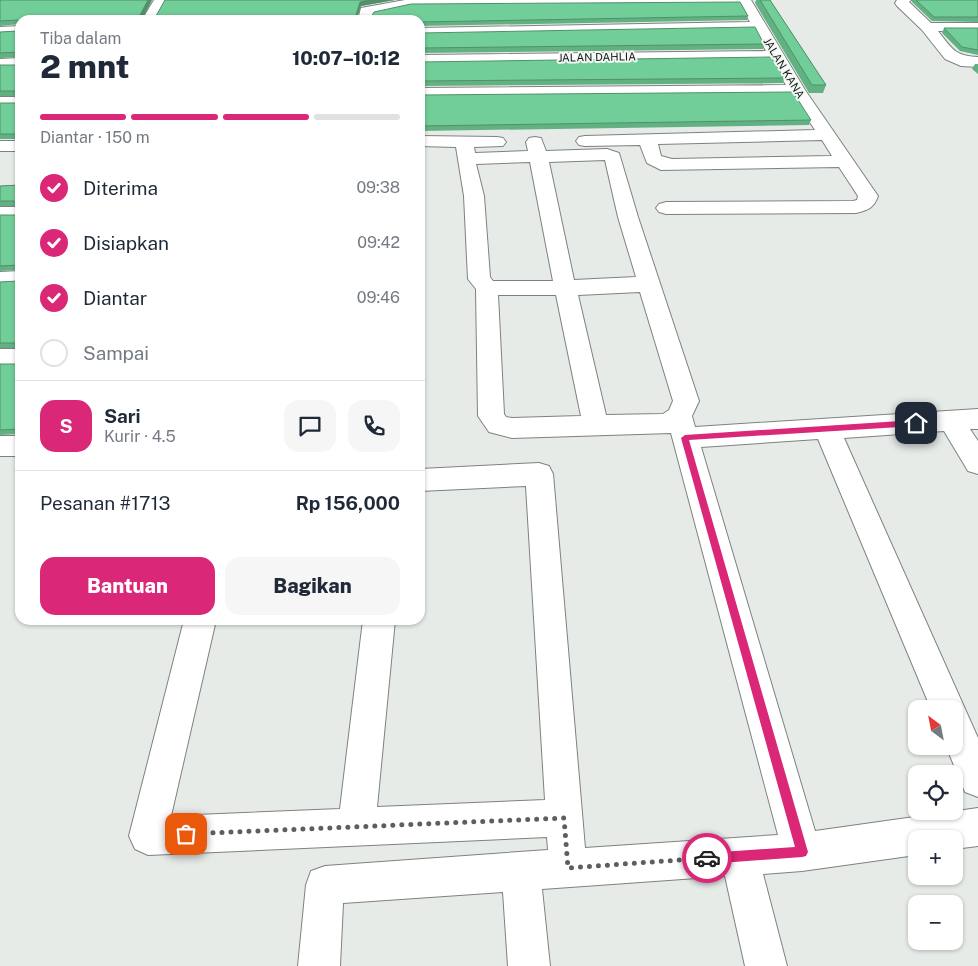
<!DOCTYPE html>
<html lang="id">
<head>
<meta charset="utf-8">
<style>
  body { margin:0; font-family:"Public Sans",sans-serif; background:#f6f6f7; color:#1f2937; height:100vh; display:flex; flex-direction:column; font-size:19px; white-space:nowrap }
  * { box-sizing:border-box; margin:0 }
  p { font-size:16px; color:#747a83 }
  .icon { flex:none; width:28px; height:28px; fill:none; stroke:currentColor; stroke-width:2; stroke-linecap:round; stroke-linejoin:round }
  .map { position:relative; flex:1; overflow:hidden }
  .panel { position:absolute; left:15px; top:15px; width:410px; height:610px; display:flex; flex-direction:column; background:#fff; border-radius:15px; box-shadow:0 1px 4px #0004 }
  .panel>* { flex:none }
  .needle { width:32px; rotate:328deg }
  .controls { position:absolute; left:908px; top:700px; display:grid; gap:10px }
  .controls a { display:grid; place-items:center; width:55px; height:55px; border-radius:10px; background:#fff; box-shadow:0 1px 4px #0004; font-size:25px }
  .pin { position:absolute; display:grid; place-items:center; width:42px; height:42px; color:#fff; margin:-21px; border-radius:10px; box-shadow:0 2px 8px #0006 }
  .courier { position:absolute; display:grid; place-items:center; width:50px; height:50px; margin:-25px; border:4px solid #db2777; border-radius:50%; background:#fff; color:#222; box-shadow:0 1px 6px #0007 }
  .headline em { font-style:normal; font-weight:800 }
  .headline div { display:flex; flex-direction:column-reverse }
  .headline { display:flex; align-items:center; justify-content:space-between; height:85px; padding:0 25px }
  h1 { font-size:32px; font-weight:800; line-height:38px }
  .bar { display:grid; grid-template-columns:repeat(4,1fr); gap:8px 5px; align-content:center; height:60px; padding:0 25px }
  .bar i { height:6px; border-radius:4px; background:#e0e1e3 }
  .bar .selected { background:#db2777 }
  .bar p { grid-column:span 4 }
  .line { display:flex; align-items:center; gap:12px; padding:0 25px; border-top:1px solid #e0e1e3 }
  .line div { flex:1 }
  .round { display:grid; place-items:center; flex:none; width:52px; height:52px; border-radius:15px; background:#f6f6f7 }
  ol { padding:0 25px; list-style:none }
  li { display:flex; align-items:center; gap:15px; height:55px }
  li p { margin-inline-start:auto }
  li .icon { padding:5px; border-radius:50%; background:#db2777; color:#fff; stroke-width:4 }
  li:last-child { color:#747a83 }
  li i { width:28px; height:28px; border:2px solid #e0e1e3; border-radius:50% }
  .primary-button { display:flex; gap:10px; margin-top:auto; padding:10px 25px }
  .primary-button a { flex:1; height:58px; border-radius:15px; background:#db2777; color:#fff; font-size:20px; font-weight:800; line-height:58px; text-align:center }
  .primary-button a+a { background:#f6f6f7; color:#1f2937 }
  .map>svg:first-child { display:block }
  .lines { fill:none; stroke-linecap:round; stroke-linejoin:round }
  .street-casing { stroke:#7e827f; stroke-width:2 }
  .street { fill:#fff; fill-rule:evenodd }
  .wall { fill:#62b183 }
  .shaded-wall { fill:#50906a }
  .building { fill:#72ce98; stroke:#50906a }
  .route { fill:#db2777 }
  .done { stroke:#5d5f5e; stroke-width:5; stroke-dasharray:0 9 }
  .labels { text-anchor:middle; stroke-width:4; stroke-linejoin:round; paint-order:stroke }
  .far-street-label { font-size:11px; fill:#121413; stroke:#f4f8f5 }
</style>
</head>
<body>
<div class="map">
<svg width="978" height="966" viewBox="0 0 978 966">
  <rect width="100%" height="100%" fill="#e7ebe8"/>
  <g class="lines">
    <!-- street casing -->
    <g class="street-casing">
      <path id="street" d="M154,0H168L156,20H142Z
        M405,0H751L805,90L878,196C874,208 868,210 856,213L666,214L659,212L656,208L659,204L666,202L853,201L857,200L858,196L839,167L661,170L647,163L640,145L585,146L579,145L576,141L579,137L585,136L815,130L792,95L420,98V88L786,85L771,60L420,65V55L766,51L755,30L420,36V28L750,22L740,5L411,7L373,15L372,20H358L361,8ZM822,140L832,156L672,159L661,156L658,144Z
        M897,0H911L909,2L931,23H978V31H938C952,49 955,56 978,57V67L961,66L945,59L922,30L897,6L895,3Z
        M20,26V34L0,35V27Z
        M20,58V68L0,69V59Z
        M0,97H20V107H0Z
        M420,136L497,137L503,138L506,142L503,146L474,147L475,153L528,151L526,142L529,138L535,137L541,138L546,151L607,149L619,153L638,217L699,401L692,416L695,427L978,409V429H970L978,441V474L968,471L944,431L844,438L978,738V797L965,792L946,746H954V709H931L818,439L701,447L815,831L978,808V846L954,849V839H916V855L802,871L763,874L787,966H745L725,876L542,889L550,966H508L503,892L343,903L340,966H298L306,885L311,871L325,866L548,850L547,837L148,855L135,849L129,836L184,620H216L171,816L340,809L363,620H395L377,807L545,800L526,486L420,491V469L539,463L549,466L553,474L585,848L778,835L671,433L512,438L489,432L478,416L476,289L468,279L464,196L456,147L420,146ZM605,160L618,217L636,277L574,280L549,162ZM530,162L553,281H493L490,277L484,196L476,164ZM640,292L673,401L669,410L663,414L606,415L578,295ZM498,295H556L581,416L512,418L506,417L504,414Z
        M0,141H20V151H0Z
        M0,207H20V219H0Z
        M20,271V285L0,286V272Z
        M0,349H20V367H0Z
        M0,436H20V456H0Z"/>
    </g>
    <!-- street -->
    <use href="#street" class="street"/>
  </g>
  <!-- wall -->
  <path class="wall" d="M0,0H152L143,17L156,16L165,0H395L361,6L357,17L748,16L747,20L420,26V20H20V139H0V103H19V96H0V65H19V57L0,58V32L18,31L20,29V24L0,26Z
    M756,0H770L826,85L823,93H809L755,3Z
    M912,0H978V22L932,21L912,2Z
    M944,28H978V55L960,51L942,33Z
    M420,33L764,44L763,49L420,53Z
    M420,62L784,78L783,83L420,86Z
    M975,64H978V74L972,69Z
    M420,95L811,120L809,125L420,131Z
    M20,185V434L0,435V364H17L18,348H0V282L18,281V270L0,271V215H18V206H0V186Z"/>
  <!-- shaded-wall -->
  <path class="shaded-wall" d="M148,0H152L142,20L139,17Z
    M369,0H395L361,6L356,20V15L360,2Z"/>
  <!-- building -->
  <path class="building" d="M0,0H148L139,17L156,16L165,0H369L360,2L356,15L357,17H371L374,12L411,4L740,2L748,16L420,22V20H20V134H0V103H19V91H0V65H19V52L0,53V32L18,31L20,29V21L18,20L0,21Z
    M760,0H770L826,85H812Z
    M916,0H978V17H934Z
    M755,27L764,44L420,48V33Z
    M944,28H978V50L962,47Z
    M771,57L784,78L420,81V62Z
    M793,92L811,120L420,126V95Z
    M20,185V429L0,430V364H17L18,343H0V282L18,281V265L0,266V215H18V201H0V186Z"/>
  <!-- route -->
  <path class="route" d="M916,420L919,423L916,426L689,440L808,852L806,856L802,857L707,864L703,862L702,858L703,854L707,853L795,847L681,438L685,435Z"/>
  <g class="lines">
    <!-- done -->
    <path class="done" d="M186,834L564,818L568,868L707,858"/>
  </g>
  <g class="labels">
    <!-- far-street labels -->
    <g class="far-street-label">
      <text transform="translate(597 57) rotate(-1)" y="4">JALAN DAHLIA</text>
      <text transform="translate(784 68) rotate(59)" y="4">JALAN KANA</text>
    </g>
  </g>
</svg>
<div class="controls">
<a><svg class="needle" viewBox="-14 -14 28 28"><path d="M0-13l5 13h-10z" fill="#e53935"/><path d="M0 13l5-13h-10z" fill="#747a83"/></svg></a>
<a><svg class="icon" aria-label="locate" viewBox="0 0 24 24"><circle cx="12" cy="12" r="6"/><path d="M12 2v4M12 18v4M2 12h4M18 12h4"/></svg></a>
<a>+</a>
<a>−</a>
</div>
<div class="pin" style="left:186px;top:834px;background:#ea580c"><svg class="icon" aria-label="bag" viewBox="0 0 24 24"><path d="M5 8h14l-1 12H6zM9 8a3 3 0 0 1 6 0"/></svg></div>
<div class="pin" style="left:916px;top:423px;background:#1f2937"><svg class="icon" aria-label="home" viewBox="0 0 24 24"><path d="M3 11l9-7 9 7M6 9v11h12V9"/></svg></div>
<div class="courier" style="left:707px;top:858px"><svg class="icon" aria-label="car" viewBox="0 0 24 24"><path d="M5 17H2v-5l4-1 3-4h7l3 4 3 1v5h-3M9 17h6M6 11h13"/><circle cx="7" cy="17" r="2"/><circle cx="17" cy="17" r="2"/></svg></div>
<section class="panel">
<div class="headline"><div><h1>2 mnt</h1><p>Tiba dalam</p></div><em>10:07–10:12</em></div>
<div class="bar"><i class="selected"></i><i class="selected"></i><i class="selected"></i><i></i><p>Diantar · 150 m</p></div>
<ol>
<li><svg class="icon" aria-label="check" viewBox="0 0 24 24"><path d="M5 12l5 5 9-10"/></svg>Diterima<p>09:38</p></li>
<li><svg class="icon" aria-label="check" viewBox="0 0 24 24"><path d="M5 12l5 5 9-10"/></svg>Disiapkan<p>09:42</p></li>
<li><svg class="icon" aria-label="check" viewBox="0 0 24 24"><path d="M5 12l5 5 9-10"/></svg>Diantar<p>09:46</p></li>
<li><i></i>Sampai</li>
</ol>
<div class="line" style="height:90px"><b class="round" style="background:#db2777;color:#fff">S</b><div><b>Sari</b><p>Kurir · 4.5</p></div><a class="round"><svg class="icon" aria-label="chat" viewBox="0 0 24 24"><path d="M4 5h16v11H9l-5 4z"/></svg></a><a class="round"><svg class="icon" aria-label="phone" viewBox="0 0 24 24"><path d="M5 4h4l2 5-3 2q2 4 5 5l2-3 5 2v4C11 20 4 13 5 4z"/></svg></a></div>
<div class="line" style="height:65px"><div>Pesanan #1713</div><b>Rp 156,000</b></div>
<div class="primary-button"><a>Bantuan</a><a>Bagikan</a></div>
</section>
</div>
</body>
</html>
